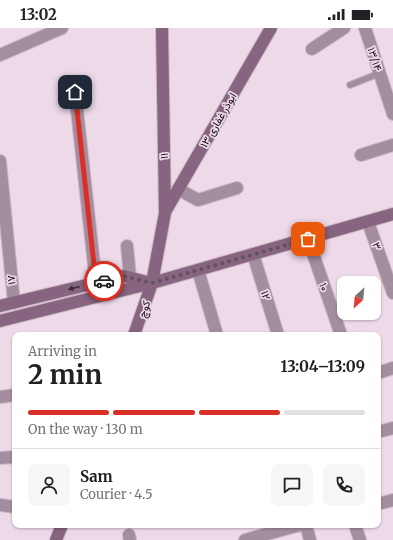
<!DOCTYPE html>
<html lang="en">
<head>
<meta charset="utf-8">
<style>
  body { margin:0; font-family:Merriweather,Vazirmatn,serif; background:#f6f6f6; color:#202124; height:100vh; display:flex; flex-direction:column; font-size:15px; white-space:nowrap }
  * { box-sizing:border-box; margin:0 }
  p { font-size:13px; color:#757577 }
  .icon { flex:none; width:22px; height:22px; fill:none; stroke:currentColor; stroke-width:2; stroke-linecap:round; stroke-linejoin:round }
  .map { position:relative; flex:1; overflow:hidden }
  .panel { position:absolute; left:12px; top:304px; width:369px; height:196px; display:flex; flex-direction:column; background:#fff; border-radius:8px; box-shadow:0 1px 3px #0004 }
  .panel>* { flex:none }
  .needle { width:26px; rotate:207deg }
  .buttons { position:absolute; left:337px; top:248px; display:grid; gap:8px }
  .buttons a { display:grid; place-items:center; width:44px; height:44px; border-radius:8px; background:#fff; box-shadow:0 1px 3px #0004; font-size:20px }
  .pin { position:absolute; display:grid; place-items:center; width:34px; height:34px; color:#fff; margin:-17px; border-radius:8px; box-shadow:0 2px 6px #0006 }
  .courier { position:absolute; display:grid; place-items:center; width:40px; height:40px; margin:-20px; border:3px solid #d93025; border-radius:50%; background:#fff; color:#222; box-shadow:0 1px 5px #0007 }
  .head em { font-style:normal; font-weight:700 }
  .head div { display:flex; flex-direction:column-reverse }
  .head { display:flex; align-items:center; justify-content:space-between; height:68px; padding:0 16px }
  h1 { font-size:26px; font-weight:700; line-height:30px }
  .bar { display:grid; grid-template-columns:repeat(4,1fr); gap:6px 4px; align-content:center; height:48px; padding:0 16px }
  .bar i { height:5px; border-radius:3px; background:#e0e0e0 }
  .bar .current { background:#d93025 }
  .bar p { grid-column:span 4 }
  .line { display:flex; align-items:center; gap:10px; padding:0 16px; border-top:1px solid #e0e0e0 }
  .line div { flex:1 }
  .round { display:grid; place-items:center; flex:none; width:42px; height:42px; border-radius:8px; background:#f6f6f6 }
  .status { display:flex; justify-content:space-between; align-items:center; height:28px; padding:0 20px; background:#fff; direction:ltr }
  .status svg { height:11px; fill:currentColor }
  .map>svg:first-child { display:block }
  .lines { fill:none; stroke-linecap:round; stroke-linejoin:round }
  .lane-casing { stroke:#cab8c5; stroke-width:8 }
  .street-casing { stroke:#cab8c5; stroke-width:14 }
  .secondary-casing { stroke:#cab8c5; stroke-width:14 }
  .lane { stroke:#a48d9f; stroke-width:6 }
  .street { stroke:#a48d9f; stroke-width:12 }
  .secondary { stroke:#87647f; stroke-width:12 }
  .oneway { fill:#3b2a37 }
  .done { stroke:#5f535c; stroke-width:4; stroke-dasharray:0 7.2 }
  .route { stroke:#d93025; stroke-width:5 }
  .labels { text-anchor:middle; stroke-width:3.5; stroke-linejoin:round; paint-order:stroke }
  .street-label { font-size:11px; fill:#120b10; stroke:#edd9e8 }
</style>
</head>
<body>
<div class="status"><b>13:02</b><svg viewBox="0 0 49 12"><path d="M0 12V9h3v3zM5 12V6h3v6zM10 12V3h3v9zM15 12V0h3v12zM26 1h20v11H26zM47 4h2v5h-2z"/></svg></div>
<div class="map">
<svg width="393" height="512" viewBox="0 0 393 512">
  <rect width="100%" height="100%" fill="#edd9e8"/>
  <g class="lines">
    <!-- lane casing -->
    <g class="lane-casing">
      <path id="lane" d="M350,57L380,45"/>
    </g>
    <!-- street casing -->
    <g class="street-casing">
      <path id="street" d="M365,0L393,86
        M312,21L344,0
        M0,27L62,0
        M75,64L96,255
        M361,127L393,117
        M0,133L14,275
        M178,161L198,172L237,160
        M368,194L393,265
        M308,211L341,307
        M127,218L130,249
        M253,226L278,307
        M198,242L217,307
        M378,345L393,340
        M0,369L15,367
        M378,404L393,400
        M0,430L15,429
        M378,476L393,472
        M0,477L15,479
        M306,497L310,512
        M355,497L360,512
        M129,507L130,512
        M245,512L300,497"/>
    </g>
    <!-- secondary casing -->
    <g class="secondary-casing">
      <path id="secondary" d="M165,184L271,0
        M0,278L124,248L151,255
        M0,293L152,255L393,186
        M134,307L152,255L165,185L162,0
        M56,512L62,497"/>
    </g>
    <!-- lane -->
    <use href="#lane" class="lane"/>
    <!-- street -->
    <use href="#street" class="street"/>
    <!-- secondary -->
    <use href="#secondary" class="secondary"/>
  </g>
  <!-- one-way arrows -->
  <defs><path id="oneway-solid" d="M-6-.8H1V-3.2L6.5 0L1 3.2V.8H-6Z"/></defs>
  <use class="oneway" href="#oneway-solid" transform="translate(74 260) rotate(166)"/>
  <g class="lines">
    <!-- done -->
    <path class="done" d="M104,253L124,248L152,255L308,211"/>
    <!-- route -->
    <path class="route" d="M75,64L96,255L104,253"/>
  </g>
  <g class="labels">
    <!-- street labels -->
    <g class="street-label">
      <text transform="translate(375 31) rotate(72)" y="4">۱۳/۱۴</text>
      <text transform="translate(218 92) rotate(-60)" y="4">۱۳ ابوذر غفاری</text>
      <text transform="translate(164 128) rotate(-91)" y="4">۱۱</text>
      <text transform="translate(377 218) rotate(71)" y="4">۳</text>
      <text transform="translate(11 252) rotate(-95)" y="4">۱۷</text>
      <text transform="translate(324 259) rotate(71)" y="4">۱۰</text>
      <text transform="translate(266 267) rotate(73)" y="4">۱۲</text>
      <text transform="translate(144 281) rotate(-72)" y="4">کوچ</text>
    </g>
  </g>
</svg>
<div class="buttons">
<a><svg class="needle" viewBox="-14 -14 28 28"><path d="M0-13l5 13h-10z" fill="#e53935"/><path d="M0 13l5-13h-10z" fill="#757577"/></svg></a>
</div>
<div class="pin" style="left:308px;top:211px;background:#ea580c"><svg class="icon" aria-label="bag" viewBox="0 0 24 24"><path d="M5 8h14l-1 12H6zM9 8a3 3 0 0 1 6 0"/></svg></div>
<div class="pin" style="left:75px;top:64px;background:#1f2937"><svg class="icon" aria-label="home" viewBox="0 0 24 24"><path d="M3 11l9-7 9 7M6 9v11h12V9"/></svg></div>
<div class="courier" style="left:104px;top:253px"><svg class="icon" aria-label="car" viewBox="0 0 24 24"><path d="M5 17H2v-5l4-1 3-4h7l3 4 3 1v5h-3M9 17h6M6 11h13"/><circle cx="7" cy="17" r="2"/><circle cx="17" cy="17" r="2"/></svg></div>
<section class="panel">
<div class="head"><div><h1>2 min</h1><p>Arriving in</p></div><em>13:04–13:09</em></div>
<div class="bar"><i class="current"></i><i class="current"></i><i class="current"></i><i></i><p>On the way · 130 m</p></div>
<div class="line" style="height:72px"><a class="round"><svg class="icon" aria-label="person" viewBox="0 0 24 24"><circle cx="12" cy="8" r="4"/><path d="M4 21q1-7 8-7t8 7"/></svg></a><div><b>Sam</b><p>Courier · 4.5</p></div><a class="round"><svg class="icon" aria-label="chat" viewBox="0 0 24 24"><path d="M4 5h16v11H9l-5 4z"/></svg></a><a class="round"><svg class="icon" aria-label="phone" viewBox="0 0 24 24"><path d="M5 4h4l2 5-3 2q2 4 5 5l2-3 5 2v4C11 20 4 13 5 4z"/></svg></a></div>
</section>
</div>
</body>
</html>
